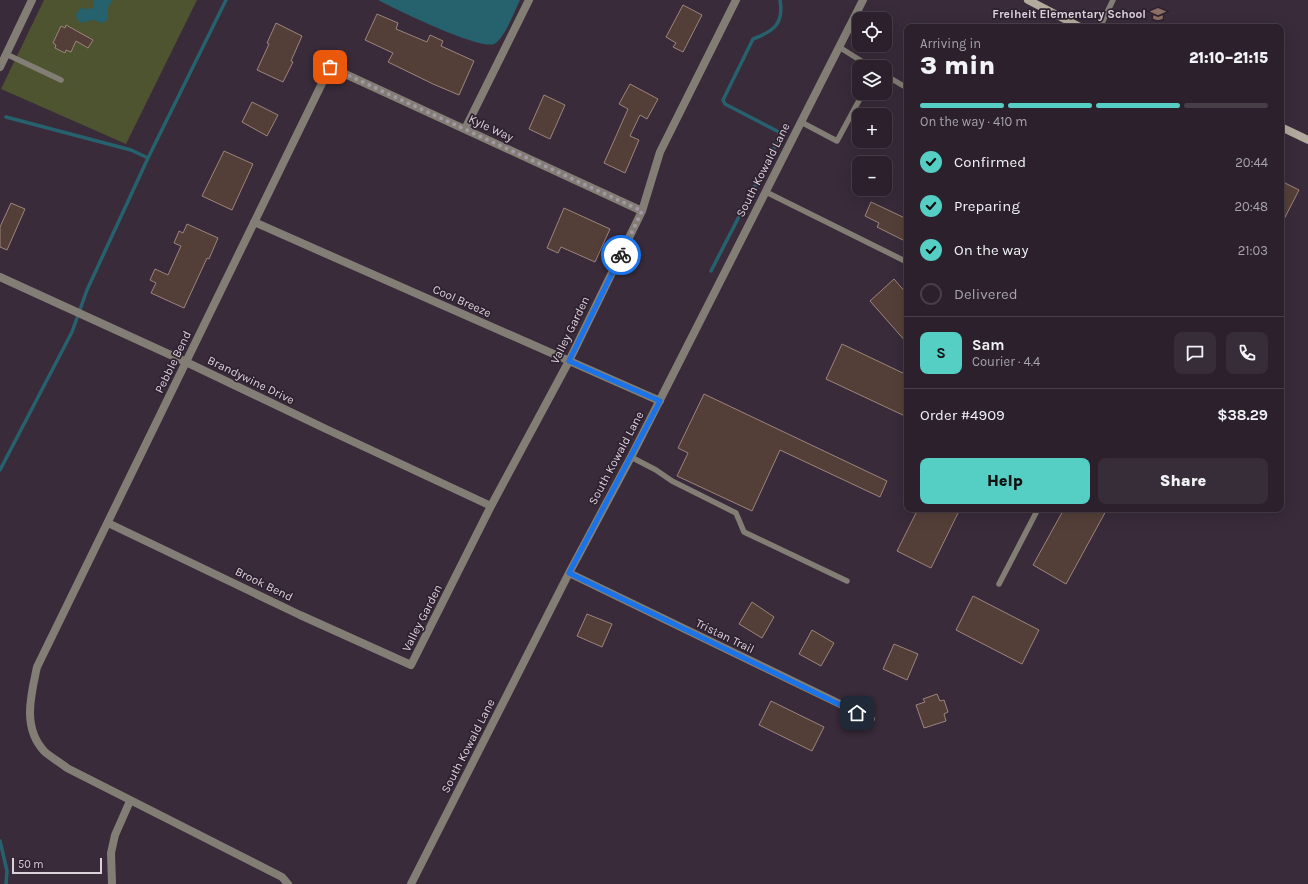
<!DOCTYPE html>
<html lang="en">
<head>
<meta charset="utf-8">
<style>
  body { margin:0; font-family:Karla,sans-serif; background:#372d38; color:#f1f3f6; height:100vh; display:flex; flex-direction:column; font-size:15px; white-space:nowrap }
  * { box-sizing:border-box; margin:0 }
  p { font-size:13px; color:#a6a3a9 }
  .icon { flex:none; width:22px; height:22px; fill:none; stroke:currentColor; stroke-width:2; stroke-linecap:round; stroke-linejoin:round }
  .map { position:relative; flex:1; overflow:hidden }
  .details { position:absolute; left:904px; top:24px; width:380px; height:488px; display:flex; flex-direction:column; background:#2b202c; border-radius:8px; box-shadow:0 4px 16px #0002,0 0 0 1px #473e48 }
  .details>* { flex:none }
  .controls { position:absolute; left:852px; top:12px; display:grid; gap:8px }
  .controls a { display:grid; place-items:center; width:40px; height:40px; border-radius:8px; background:#2b202c; box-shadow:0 4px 16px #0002,0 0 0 1px #473e48; font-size:20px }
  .scale { position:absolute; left:12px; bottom:10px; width:90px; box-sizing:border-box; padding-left:4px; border:2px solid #dad1da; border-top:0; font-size:11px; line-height:14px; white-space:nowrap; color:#dad1da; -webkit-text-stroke:3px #2f2130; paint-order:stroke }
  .pin { position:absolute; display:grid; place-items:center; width:34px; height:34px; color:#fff; margin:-17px; border-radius:8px; box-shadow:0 2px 6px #0006 }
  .courier { position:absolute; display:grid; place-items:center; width:40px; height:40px; margin:-20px; border:3px solid #1a73e8; border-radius:50%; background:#fff; color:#222; box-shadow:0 1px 5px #0007 }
  .summary em { font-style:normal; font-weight:800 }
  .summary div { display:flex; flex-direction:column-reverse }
  .summary { display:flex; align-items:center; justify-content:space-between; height:68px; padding:0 16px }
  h1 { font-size:26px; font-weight:800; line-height:30px }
  .bar { display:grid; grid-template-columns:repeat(4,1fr); gap:6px 4px; align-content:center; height:48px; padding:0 16px }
  .bar i { height:5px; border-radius:3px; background:#473e48 }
  .bar .current { background:#55cec4 }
  .bar p { grid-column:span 4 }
  .line { display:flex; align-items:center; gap:10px; padding:0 16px; border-top:1px solid #473e48 }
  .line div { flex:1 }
  .round { display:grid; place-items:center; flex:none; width:42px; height:42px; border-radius:8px; background:#372d38 }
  ol { padding:0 16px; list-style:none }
  li { display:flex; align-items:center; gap:12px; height:44px }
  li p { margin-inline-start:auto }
  li .icon { padding:4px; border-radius:50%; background:#55cec4; color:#111; stroke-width:4 }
  li:last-child { color:#a6a3a9 }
  li i { width:22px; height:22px; border:2px solid #473e48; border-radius:50% }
  .action { display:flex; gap:8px; margin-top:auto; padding:8px 16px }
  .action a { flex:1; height:46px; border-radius:8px; background:#55cec4; color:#111; font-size:16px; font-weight:800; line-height:46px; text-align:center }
  .action a+a { background:#372d38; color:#f1f3f6 }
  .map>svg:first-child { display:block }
  .green { fill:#4e5330 }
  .water { fill:#26616e }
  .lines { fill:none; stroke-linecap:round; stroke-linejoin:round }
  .stream { stroke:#26616e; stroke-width:3.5 }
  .building { fill:#543f38; stroke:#9d847c }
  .lane { stroke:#837e75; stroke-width:5.5 }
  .street { stroke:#837e75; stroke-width:8 }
  .secondary { stroke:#b2aa9c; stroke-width:8 }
  .done { stroke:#a297a2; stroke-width:4; stroke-dasharray:0 7.2 }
  .route { stroke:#1a73e8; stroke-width:5 }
  .labels { text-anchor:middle; stroke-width:3.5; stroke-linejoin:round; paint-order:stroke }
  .poi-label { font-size:12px; font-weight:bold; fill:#dad1da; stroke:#2f2130; text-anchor:end }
  .street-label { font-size:12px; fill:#dad1da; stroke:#2f2130 }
</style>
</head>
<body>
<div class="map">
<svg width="1308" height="884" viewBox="0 0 1308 884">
  <rect width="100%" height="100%" fill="#392b3a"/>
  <!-- green -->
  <path class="green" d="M44,0H197L126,144L1,89Z"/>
  <!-- water -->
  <path class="water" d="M94,0H112L108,8V19L103,23C99,23 97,20 93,20C86,20 78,29 76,14L81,8L92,9L94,5Z
    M378,0H520C515,10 504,40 494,44C479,50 395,9 378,0Z"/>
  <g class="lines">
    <!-- stream -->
    <path class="stream" d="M6,117L131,150L148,158
      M711,271L780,137L779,132L725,104L723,100L753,39C774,31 784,24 780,0
      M0,470L72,332L87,290L148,158L226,0
      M0,841L7,871L6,884"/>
  </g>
  <!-- building -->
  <path class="building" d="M683,5L702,15L683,52L673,47L676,43L666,37Z
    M377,14L398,23L396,29L427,42L430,35L443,41L441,46L474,61L459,95L433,84L388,62L393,53L365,40Z
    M276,23L302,36L291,61L293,62L283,82L257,70L269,44L267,43Z
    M66,25L93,40L88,48L76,41L71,52L66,50L65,53L55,48L56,45L53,43L61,26L65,28Z
    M630,84L658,99L647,119L640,115L630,136L639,140L625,173L604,163L628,109L619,104Z
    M544,95L565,105L550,139L529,129Z
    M252,102L278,115L267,136L242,122Z
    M224,151L253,164L232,210L202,196Z
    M1281,181L1299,190L1281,225Z
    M871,202L907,219V232L903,240L877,227L879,223L865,216Z
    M11,203L25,209L7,250L0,247V227Z
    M564,208L610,229L595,262L561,247L558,253L547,248Z
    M187,224L218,238L209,259L207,258L184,308L151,293L156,283L150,280L155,269L168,275L181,246L174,243L179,231L183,233Z
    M894,279L907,294V343L870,301Z
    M842,344L907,375V417L826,379Z
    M704,394L887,481L880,497L780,450L752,511L677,476L688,453L678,448Z
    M918,509H960L931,568L897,551Z
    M1064,509H1107L1066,584L1033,565Z
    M973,596L1039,630L1022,664L956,630Z
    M752,602L774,617L762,638L739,624Z
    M587,614L612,624L602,647L577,636Z
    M812,630L834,643L821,666L799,654Z
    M894,644L918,654L907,680L883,669Z
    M937,694L940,701L944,700L948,712L944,714L946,721L924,728L916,705L925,702L923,699Z
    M771,701L824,727L812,751L759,725Z"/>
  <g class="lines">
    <!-- lane -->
    <path class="lane" d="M1100,27L1113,0
      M839,47L871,67
      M6,54L61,80
      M885,75L907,88
      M801,122L837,141L863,93
      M766,192L907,262
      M631,457L656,470L672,481L736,513L744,532L847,581
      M999,584L1038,509"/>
    <!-- street -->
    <path class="street" d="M0,67L32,0
      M465,129L529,0
      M254,222L660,401
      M0,277L186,362L326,429L491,506
      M108,523L300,615L411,665L491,506L569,361L642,211L660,152L736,0
      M569,573L871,719
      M112,884L111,853L115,835L130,801
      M288,884L282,877L67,768C60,762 50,757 44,751C22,727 31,695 37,667L330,67L642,211
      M411,884L569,573L631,457L863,0"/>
    <!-- secondary -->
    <path class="secondary" d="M1028,0L1080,27
      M1281,127L1308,140"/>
  </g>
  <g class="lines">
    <!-- done -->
    <path class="done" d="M330,67L642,211L621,255"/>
    <!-- route -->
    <path class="route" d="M621,255L569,361L660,401L569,573L857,713"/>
  </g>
  <!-- icons -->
  <defs>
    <g id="school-bare" transform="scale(1.2)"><path d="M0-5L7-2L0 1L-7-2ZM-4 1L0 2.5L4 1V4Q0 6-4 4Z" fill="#8d6e63" stroke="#2f2130" stroke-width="2.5" paint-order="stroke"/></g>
  </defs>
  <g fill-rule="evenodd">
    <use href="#school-bare" x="1158" y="14"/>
  </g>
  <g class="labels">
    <!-- poi labels -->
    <g class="poi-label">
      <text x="1146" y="18">Freiheit Elementary School</text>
    </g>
    <!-- street labels -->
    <g class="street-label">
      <text transform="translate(491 128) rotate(25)" y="4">Kyle Way</text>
      <text transform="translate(763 170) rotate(-63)" y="4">South Kowald Lane</text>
      <text transform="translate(462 301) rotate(24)" y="4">Cool Breeze</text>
      <text transform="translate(570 330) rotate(-64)" y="4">Valley Garden</text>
      <text transform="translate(173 362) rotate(-64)" y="4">Pebble Bend</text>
      <text transform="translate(251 380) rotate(26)" y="4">Brandywine Drive</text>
      <text transform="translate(616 458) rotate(-62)" y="4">South Kowald Lane</text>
      <text transform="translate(264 584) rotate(26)" y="4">Brook Bend</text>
      <text transform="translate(422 618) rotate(-63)" y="4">Valley Garden</text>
      <text transform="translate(725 636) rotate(26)" y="4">Tristan Trail</text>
      <text transform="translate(468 746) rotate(-63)" y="4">South Kowald Lane</text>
    </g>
  </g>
</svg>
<div class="controls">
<a><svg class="icon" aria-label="locate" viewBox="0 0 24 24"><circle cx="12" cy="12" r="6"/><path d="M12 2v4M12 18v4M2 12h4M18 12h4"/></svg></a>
<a><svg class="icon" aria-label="layers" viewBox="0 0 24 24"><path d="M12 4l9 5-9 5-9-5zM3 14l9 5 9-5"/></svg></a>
<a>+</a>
<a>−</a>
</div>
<div class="scale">50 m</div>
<div class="pin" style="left:330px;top:67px;background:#ea580c"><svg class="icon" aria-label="bag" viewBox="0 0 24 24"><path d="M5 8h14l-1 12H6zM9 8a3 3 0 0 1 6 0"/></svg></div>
<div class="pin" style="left:857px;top:713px;background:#1f2937"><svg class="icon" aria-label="home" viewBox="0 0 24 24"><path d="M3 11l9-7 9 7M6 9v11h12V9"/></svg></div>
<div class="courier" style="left:621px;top:255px"><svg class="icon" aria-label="bike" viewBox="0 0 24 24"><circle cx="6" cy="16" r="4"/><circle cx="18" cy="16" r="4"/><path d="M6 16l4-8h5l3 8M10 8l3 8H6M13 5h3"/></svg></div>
<section class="details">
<div class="summary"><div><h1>3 min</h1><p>Arriving in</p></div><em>21:10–21:15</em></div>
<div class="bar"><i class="current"></i><i class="current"></i><i class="current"></i><i></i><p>On the way · 410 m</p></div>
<ol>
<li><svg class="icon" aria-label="check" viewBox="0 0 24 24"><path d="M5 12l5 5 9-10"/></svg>Confirmed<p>20:44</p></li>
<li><svg class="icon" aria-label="check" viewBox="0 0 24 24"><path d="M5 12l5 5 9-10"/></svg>Preparing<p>20:48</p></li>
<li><svg class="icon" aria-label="check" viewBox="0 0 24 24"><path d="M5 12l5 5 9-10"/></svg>On the way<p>21:03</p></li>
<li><i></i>Delivered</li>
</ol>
<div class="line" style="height:72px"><b class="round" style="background:#55cec4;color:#111">S</b><div><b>Sam</b><p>Courier · 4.4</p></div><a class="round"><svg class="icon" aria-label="chat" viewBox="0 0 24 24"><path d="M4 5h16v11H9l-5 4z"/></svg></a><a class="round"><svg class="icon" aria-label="phone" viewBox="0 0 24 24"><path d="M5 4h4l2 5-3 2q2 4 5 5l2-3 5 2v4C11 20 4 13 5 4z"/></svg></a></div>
<div class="line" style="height:52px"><div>Order #4909</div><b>$38.29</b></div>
<div class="action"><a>Help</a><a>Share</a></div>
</section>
</div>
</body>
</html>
